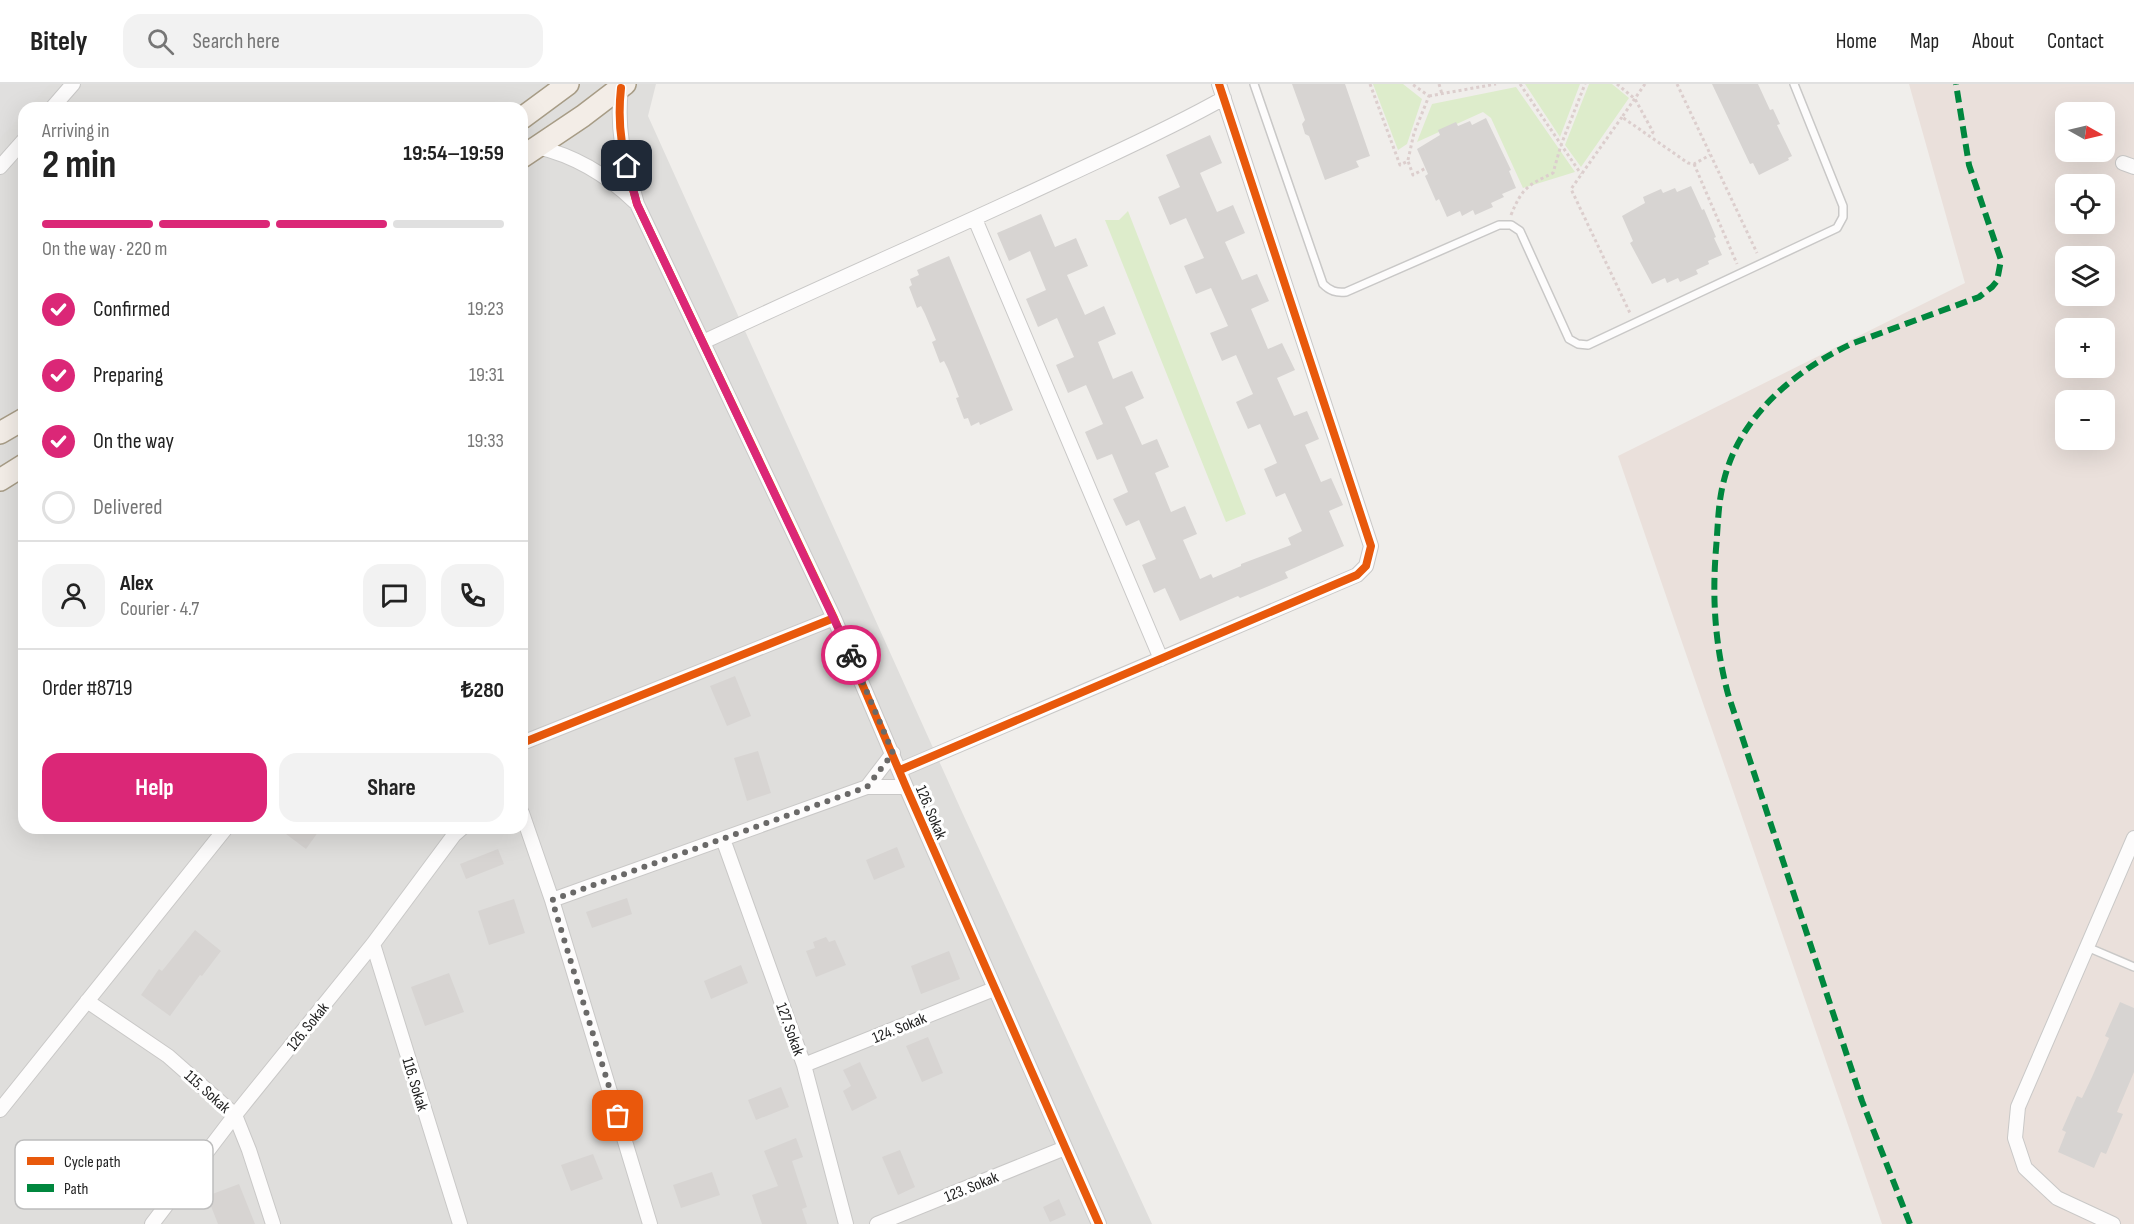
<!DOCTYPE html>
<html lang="en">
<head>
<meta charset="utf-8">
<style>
  body { margin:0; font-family:"Sofia Sans Condensed",sans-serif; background:#f2f2f2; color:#222; height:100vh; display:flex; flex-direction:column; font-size:22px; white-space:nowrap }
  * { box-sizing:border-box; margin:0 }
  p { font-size:20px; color:#767676 }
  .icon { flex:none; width:33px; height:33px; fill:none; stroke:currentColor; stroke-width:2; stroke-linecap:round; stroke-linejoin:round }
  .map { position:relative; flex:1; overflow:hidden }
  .sheet { position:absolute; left:18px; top:18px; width:510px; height:732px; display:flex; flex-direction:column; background:#fff; border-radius:18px; box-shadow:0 6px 24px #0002 }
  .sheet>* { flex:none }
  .needle { width:39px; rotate:98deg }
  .fabs { position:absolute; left:2055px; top:18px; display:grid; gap:12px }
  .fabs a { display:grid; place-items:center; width:60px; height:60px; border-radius:12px; background:#fff; box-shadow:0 6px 24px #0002; font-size:30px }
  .pin { position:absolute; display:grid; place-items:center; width:51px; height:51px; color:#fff; margin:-26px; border-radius:12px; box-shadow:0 3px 9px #0006 }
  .courier { position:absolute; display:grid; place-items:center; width:60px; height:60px; margin:-30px; border:4px solid #db2777; border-radius:50%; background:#fff; color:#222; box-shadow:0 2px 8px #0007 }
  .overview em { font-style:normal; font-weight:700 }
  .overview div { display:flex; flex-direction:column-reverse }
  .overview { display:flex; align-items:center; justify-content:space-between; height:102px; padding:0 24px }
  h1 { font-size:39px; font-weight:700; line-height:45px }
  .bar { display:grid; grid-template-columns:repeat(4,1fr); gap:9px 6px; align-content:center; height:72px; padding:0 24px }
  .bar i { height:8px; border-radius:4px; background:#e0e0e0 }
  .bar .active { background:#db2777 }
  .bar p { grid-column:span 4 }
  .line { display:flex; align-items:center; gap:15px; padding:0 24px; border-top:2px solid #e0e0e0 }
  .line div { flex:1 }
  .round { display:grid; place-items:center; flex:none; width:63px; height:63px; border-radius:18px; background:#f2f2f2 }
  ol { padding:0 24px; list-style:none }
  li { display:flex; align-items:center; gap:18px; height:66px }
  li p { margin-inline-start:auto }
  li .icon { padding:6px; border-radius:50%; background:#db2777; color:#fff; stroke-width:4 }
  li:last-child { color:#767676 }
  li i { width:33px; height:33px; border:3px solid #e0e0e0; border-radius:50% }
  .cta { display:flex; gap:12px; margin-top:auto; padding:12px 24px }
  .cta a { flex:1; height:69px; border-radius:18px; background:#db2777; color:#fff; font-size:24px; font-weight:700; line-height:69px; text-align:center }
  .cta a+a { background:#f2f2f2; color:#222 }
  header { display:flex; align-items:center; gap:36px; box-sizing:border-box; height:84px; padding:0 30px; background:#fff; border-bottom:2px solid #e0e0e0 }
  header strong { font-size:28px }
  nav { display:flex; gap:33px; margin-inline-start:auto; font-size:21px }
  .search { width:420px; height:54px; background:#f2f2f2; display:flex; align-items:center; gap:15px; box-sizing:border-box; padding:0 21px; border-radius:18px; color:#767676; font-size:22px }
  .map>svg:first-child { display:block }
  .residential { fill:#dfdedc; fill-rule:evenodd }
  .military { fill:#eae0db; fill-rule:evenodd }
  .grass { fill:#ddeccb }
  .parking { fill:#e0dfde }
  .building { fill:#d7d4d2 }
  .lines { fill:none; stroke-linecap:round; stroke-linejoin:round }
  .lane-casing { stroke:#c9c8c7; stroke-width:10 }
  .street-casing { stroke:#c9c8c7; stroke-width:16 }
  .primary-casing { stroke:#a79c86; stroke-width:24 }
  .path { stroke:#dccecd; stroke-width:3; stroke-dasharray:3 3; stroke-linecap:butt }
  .lane { stroke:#fdfcfc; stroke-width:7 }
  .street { stroke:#fdfcfc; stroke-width:14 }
  .primary { stroke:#f3ede7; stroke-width:21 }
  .quiet { stroke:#00873e; stroke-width:6; stroke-dasharray:12 6; stroke-linecap:butt }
  .cycleway-casing { stroke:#fff; stroke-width:11 }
  .cycleway { stroke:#e8590c; stroke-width:8 }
  .done { stroke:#6a6968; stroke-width:6; stroke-dasharray:0 10.8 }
  .route { stroke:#db2777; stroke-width:8 }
  .labels { text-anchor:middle; stroke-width:6; stroke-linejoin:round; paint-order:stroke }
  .street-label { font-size:16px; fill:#222; stroke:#fff }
  .key { fill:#fff; stroke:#bdbdbd; stroke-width:1.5 }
  .key-label { font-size:16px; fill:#222 }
</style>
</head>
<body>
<header>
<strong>Bitely</strong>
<div class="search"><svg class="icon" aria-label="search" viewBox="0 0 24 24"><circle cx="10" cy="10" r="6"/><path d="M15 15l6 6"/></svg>Search here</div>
<nav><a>Home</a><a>Map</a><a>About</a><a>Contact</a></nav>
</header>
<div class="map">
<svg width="2134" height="1140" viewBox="0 0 2134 1140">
  <rect width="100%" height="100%" fill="#f0eeeb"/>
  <!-- residential -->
  <path class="residential" d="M0,0H656L648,32L962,728L1152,1140H0ZM24,24H522V744H24Z"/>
  <!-- military -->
  <path class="military" d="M1909,0H2134V1140H1882L1618,372L1965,199ZM2066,28H2104V68H2066ZM2066,100H2104V140H2066ZM2066,172H2104V212H2066ZM2066,244H2104V284H2066ZM2066,316H2104V356H2066Z"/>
  <!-- grass -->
  <path class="grass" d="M1373,0H1403L1422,15L1407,60L1398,66Z
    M1525,0H1580L1560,53Z
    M1589,0H1612L1629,14L1581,83L1565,61Z
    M1516,3L1575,88L1523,104L1491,34L1483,28L1417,58L1432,20Z
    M1128,127L1246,430L1226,438L1105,136H1119Z"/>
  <!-- parking -->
  <path class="parking" d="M0,0H50L28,24H24V29L0,55Z"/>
  <!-- building -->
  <path class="building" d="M1292,0H1345L1370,72L1356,77L1359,83L1325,96L1309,52L1305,50L1302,40L1305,36Z
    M1712,0H1758L1770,26L1773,25L1780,40L1777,41L1792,72L1788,74L1789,76L1759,91L1753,79L1750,80Z
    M1486,34L1511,86L1509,87L1516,104L1502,110L1504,113L1491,119L1493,123L1475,131L1473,126L1462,132L1460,127L1447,133L1439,115L1436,117L1425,92L1428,90L1417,65L1440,51L1438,46L1456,38L1458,42L1470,37L1472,41Z
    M1210,51L1222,79L1200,89L1217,128L1233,121L1245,149L1225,158L1242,196L1257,190L1269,217L1251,225L1268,265L1282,259L1295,286L1277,294L1294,332L1307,327L1319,355L1305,361L1321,398L1331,394L1343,421L1329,427L1344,462L1285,488L1288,494L1240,514L1238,512L1180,537L1165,504L1154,509L1142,481L1156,475L1139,436L1126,442L1113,415L1128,408L1112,370L1097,376L1085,348L1103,340L1086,301L1068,309L1056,281L1074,273L1057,234L1038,243L1026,215L1046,206L1030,167L1009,177L997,149L1041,130L1055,163L1076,154L1088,182L1067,191L1085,231L1104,222L1116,250L1098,258L1113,295L1132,287L1144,314L1125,323L1142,361L1157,355L1169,383L1155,389L1171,428L1185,422L1197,450L1183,456L1200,495L1211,490L1213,494L1241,482V480L1291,461L1288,454L1302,447L1285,409L1276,413L1264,385L1277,379L1260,340L1248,345L1236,318L1253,310L1236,271L1222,277L1210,249L1228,242L1211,204L1196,210L1184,182L1204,174L1186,134L1170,141L1158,113L1180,103L1166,71Z
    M1691,102L1702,126L1704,125L1716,153L1714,154L1722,171L1708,177L1709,180L1696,186L1698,190L1680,198L1678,194L1667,199L1665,194L1652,200L1630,159L1633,157L1622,132L1645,119L1643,113L1661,105L1663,109L1675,104L1677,108Z
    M949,172L1013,326L980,341L979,338L971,342L968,334L964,335L956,314L959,313L948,285L944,277L940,279L932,258L936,256L925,230L921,222L917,224L909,203L912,201L910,195L919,191L917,186Z
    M735,592L751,632L727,642L710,602Z
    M758,667L771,709L747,717L734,674Z
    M278,744H321L306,765Z
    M897,763L905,783L874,796L866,776Z
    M498,765L504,780L466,795L460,780Z
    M627,814L632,830L592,844L586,828Z
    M514,815L525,849L489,861L478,827Z
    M195,846L221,867L202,892L200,891L170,932L141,911L159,885L162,887Z
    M826,853L829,858L835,856L846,881L816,893L806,867L815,864L813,858Z
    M949,867L960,895L921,910L911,882Z
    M741,881L748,899L711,915L704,897Z
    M449,889L464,928L425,942L411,903Z
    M2120,918L2134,924V988L2117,1028L2123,1030L2106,1070L2101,1068L2094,1084L2058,1068L2066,1048L2062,1046L2077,1012L2082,1014L2092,993L2109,954L2105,952Z
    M928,953L943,989L922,998L906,962Z
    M860,978L877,1014L852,1027L843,1007L851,1002L843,986Z
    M781,1003L789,1023L756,1036L748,1016Z
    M796,1054L803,1073L792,1077L807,1123L802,1125L807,1140H762L752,1111L778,1102L764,1067Z
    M900,1066L915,1103L898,1111L882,1073Z
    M593,1070L603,1095L571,1107L561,1081Z
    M712,1088L720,1111L681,1124L673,1101Z
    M239,1100L255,1140H218L207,1112Z
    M1059,1115L1066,1131L1050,1138L1043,1123Z"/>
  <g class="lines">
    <!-- lane casing -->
    <g class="lane-casing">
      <path id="lane" d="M1254,0L1323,200C1330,207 1336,209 1346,208L1499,141H1511L1520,147L1569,255L1578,260L1588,261L1837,144L1843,133V122L1794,0
        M2087,863L2134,883"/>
    </g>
    <!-- street casing -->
    <g class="street-casing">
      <path id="street" d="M621,4C616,50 625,76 637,120L834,534
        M52,24L73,0
        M537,63C576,72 607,91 635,118
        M2123,79L2134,83
        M0,83L24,56
        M975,135L1161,575
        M703,258C824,201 947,148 1068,91C1121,66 1173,43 1224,14
        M522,659L834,534L906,703L1099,1140
        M900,686L1357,491L1366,482L1371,462L1219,0
        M867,703L893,669
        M522,729L552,816L650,1140
        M723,755L804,981L846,1140
        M552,816L867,703H906
        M373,860L460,1140
        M87,917L168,972L235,1031L249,1066L273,1140
        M804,981L994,905
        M0,1026L226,744
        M152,1140L235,1031L373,860L454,751L462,744
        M877,1140L1065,1064
        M2113,1140L2057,1114L2025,1084L2015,1054L2018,1023L2134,754"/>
    </g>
    <!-- primary casing -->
    <g class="primary-casing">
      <path id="primary" d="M522,34L568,0
        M522,73L583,32L625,0
        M0,349L24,335
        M0,396L24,381"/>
    </g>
    <!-- path -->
    <path class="path" d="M1370,0L1400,81L1408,77L1413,91L1426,84
      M1439,0L1442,10
      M1520,0L1581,90
      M1617,0L1635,15L1653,48L1650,52
      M1645,0L1622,33L1688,79L1694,80L1710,71
      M1677,0L1757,169
      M1429,12L1496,0
      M1622,33L1571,105L1630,229
      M1408,76L1414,49L1429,12L1412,0
      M1694,80L1737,180
      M1511,131C1522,104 1528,101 1553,89L1561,61L1585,0"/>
    <!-- lane -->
    <use href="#lane" class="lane"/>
    <!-- street -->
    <use href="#street" class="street"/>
    <!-- primary -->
    <use href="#primary" class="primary"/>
    <!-- quiet -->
    <path class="quiet" d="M1910,1140L1862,1017L1728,610C1715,561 1712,515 1716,465C1718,442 1718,418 1724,396C1740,332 1794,287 1851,260L1979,213L1992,203L1997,197L2001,176L1969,81L1956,0"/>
    <!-- cycleway casing -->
    <g class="cycleway-casing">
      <path id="cycleway" d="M621,4C616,50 625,76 637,120L834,534
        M522,659L834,534L906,703L1099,1140
        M900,686L1357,491L1366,482L1371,462L1219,0"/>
    </g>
    <!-- cycleway -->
    <use href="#cycleway" class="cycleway"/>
  </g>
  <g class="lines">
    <!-- done -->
    <path class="done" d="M618,1032L552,816L867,703L893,669L851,571"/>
    <!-- route -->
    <path class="route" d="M627,82L637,120L851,571"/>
  </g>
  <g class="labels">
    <!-- street labels -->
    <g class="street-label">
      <text transform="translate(932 728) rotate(67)" y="6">126. Sokak</text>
      <text transform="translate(307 942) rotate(-51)" y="6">126. Sokak</text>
      <text transform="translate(899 943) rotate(-22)" y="6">124. Sokak</text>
      <text transform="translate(791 945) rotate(70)" y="6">127. Sokak</text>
      <text transform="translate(416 1000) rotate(73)" y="6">116. Sokak</text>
      <text transform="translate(208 1007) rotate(42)" y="6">115. Sokak</text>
      <text transform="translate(971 1102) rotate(-22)" y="6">123. Sokak</text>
    </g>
  </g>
  <!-- legend -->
  <rect x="15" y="1056" width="198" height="69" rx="9" class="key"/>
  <rect x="27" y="1073" width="27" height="8" fill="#e8590c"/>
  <rect x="27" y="1100" width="27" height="8" fill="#00873e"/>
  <g class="key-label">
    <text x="64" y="1083">Cycle path</text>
    <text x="64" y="1110">Path</text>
  </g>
</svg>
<div class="fabs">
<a><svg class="needle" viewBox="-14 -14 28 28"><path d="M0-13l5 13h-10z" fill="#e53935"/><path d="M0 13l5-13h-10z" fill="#767676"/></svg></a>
<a><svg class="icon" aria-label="locate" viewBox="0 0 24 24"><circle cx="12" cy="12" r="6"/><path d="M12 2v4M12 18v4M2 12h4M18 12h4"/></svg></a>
<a><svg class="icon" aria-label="layers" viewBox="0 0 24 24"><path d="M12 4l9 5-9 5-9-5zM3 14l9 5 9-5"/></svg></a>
<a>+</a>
<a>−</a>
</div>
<div class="pin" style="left:618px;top:1032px;background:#ea580c"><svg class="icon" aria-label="bag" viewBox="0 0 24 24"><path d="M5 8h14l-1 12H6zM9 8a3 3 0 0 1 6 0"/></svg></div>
<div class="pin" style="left:627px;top:82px;background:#1f2937"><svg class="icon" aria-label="home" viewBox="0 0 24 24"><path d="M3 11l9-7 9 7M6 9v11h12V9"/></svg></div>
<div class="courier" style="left:851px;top:571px"><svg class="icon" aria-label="bike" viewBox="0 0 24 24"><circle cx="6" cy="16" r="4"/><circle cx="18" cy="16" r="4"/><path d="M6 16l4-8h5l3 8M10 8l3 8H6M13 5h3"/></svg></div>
<section class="sheet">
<div class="overview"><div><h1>2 min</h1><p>Arriving in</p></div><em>19:54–19:59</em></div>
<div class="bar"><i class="active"></i><i class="active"></i><i class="active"></i><i></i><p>On the way · 220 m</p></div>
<ol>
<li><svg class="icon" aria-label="check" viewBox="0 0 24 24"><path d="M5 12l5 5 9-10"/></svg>Confirmed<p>19:23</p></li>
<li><svg class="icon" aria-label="check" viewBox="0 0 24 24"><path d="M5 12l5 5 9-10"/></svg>Preparing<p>19:31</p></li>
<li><svg class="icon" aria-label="check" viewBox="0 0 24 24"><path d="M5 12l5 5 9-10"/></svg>On the way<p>19:33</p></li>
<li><i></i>Delivered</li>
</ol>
<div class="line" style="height:108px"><a class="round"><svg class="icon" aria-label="person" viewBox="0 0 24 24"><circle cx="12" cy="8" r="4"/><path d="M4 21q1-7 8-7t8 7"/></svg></a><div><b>Alex</b><p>Courier · 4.7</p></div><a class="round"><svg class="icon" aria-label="chat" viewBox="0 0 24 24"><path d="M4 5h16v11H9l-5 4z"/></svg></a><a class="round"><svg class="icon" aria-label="phone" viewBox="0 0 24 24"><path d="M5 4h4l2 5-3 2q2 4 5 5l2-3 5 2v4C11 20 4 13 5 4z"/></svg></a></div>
<div class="line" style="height:78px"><div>Order #8719</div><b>₺280</b></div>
<div class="cta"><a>Help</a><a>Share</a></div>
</section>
</div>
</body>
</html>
